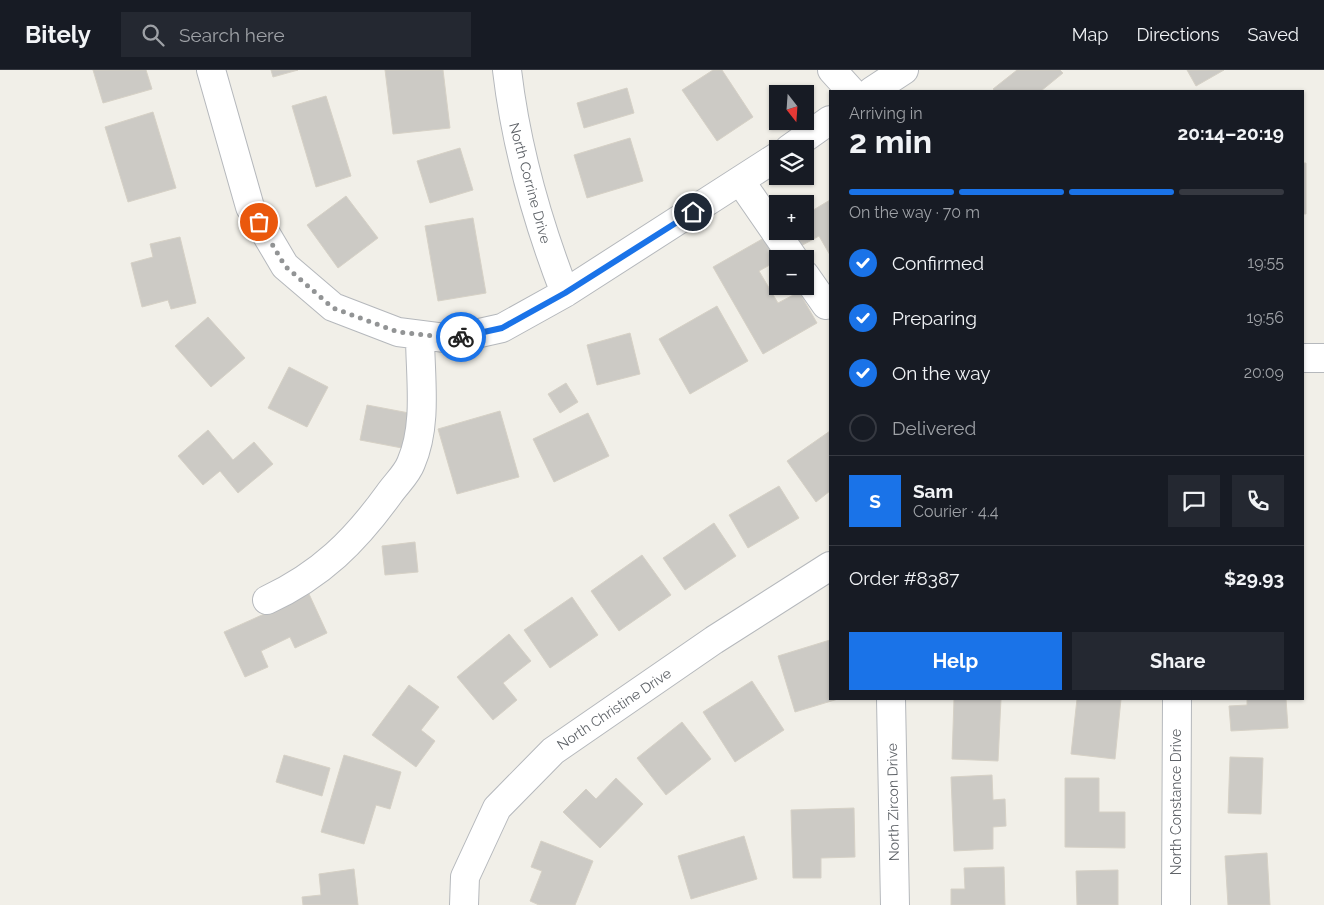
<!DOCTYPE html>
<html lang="en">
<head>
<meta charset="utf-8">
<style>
  body { margin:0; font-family:Raleway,sans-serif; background:#242831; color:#f1f3f6; height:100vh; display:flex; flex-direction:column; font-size:19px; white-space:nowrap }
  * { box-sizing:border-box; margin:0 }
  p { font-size:16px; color:#9ea1a6 }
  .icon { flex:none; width:28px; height:28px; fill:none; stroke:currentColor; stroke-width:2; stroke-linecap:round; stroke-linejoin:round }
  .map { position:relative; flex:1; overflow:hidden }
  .side { position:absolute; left:829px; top:20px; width:475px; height:610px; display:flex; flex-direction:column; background:#171b24; border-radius:0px; box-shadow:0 1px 4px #0004 }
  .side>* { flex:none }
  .needle { width:32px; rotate:163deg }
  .buttons { position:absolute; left:769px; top:15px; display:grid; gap:10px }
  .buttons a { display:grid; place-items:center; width:45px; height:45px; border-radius:0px; background:#171b24; box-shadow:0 1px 4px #0004; font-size:25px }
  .pin { position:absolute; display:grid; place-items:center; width:42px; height:42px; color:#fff; margin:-21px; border:2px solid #fff; border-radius:50%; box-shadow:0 1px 5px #0007 }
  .courier { position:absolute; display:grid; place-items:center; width:50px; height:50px; margin:-25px; border:4px solid #1a73e8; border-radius:50%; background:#fff; color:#222; box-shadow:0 1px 6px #0007 }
  .overview em { font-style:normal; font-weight:700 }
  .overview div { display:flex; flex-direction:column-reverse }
  .overview { display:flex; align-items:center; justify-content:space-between; height:85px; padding:0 20px }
  h1 { font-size:32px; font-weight:700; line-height:38px }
  .bar { display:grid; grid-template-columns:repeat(4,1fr); gap:8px 5px; align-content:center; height:60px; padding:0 20px }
  .bar i { height:6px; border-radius:4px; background:#363941 }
  .bar .selected { background:#1a73e8 }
  .bar p { grid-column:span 4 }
  .line { display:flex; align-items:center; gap:12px; padding:0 20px; border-top:1px solid #363941 }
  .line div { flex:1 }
  .round { display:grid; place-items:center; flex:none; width:52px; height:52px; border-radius:0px; background:#242831 }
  ol { padding:0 20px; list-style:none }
  li { display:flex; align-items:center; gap:15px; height:55px }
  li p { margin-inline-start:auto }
  li .icon { padding:5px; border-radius:50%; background:#1a73e8; color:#fff; stroke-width:4 }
  li:last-child { color:#9ea1a6 }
  li i { width:28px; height:28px; border:2px solid #363941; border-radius:50% }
  .button { display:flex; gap:10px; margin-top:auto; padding:10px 20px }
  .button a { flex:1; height:58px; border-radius:0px; background:#1a73e8; color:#fff; font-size:20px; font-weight:700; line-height:58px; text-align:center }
  .button a+a { background:#242831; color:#f1f3f6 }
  header { display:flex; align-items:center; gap:30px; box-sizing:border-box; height:70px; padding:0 25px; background:#171b24; border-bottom:1px solid #363941 }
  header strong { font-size:24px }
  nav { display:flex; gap:28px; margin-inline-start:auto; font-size:18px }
  .search { width:350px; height:45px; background:#242831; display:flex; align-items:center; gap:12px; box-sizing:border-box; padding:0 18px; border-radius:0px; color:#9ea1a6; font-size:19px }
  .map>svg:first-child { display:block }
  .building { fill:#cccac5; stroke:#d6d1c6 }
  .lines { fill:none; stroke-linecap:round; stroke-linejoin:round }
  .minor-casing { stroke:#b5b8bc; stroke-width:30 }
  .minor { stroke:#fff; stroke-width:28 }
  .done { stroke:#929495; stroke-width:5; stroke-dasharray:0 9 }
  .route { stroke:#1a73e8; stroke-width:6 }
  .labels { text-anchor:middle; stroke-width:4; stroke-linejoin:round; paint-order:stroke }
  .street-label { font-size:14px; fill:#5f6368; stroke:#fff }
</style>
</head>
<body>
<header>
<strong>Bitely</strong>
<div class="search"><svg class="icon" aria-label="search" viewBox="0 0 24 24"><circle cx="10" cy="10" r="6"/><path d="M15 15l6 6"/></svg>Search here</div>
<nav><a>Map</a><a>Directions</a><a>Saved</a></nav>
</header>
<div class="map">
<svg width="1324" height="835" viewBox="0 0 1324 835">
  <rect width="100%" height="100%" fill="#f1efe8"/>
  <!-- building -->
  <path class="building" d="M93,0H146L152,19L103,33Z
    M271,0H298L273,7Z
    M385,0H443L450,58L393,64Z
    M713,0H722L753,47L717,71L682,20Z
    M1017,0H1060L1063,3L1041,21H995L993,19Z
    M1187,0H1224L1196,16Z
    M627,18L634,43L584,58L577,33Z
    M326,26L351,106L316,117L292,36Z
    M153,42L176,118L128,132L105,57Z
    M630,68L643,111L587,128L574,85Z
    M460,78L473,120L430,133L417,91Z
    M1302,93H1306V144H1302Z
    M346,126L378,168L338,198L307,155Z
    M830,130V185L819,166L799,177L789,161H805V145Z
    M473,148L486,223L438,231L425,156Z
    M180,167L196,233L171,239L168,230L142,237L131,193L153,187L150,174Z
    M764,168L777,191L759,201L778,233L799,222L817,253L763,284L713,197Z
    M717,236L748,291L690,324L659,269Z
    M208,247L245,288L211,317L175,276Z
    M630,263L640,304L597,315L587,275Z
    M289,297L328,317L307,357L268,338Z
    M566,313L578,332L560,343L548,324Z
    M367,335L409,343L402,378L360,370Z
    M500,341L519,407L457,424L438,359Z
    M588,343L609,386L554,412L533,369Z
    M208,360L233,390L254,372L273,394L238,423L220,401L203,415L178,386Z
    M830,361V421L816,432L787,391Z
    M779,416L799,448L748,478L729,445Z
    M714,453L736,486L685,520L663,488Z
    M415,472L418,502L385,505L382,476Z
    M642,485L671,525L619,561L591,521Z
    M309,524L327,563L295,578L290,567L261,581L268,597L245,607L224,562Z
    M572,527L598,565L550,598L524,560Z
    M509,564L531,591L503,613L517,630L493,650L457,607Z
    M830,570V629H838L795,642L778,586Z
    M752,611L784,660L735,692L703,642Z
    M409,615L439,637L421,660L435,671L416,697L372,665Z
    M954,629H1001L998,691L952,689Z
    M1077,629H1121L1115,689L1071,684Z
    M1247,629H1286L1288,658L1231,661L1229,636L1247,635Z
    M682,652L711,689L666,725L637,688Z
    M284,685L330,698L322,726L276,712Z
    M344,685L401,702L390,739L376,735L364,774L321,762Z
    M1230,687L1263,688L1261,744L1228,743Z
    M992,705L993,730L1005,729L1006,756L993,757V779L954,781L951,707Z
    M616,708L643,734L600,778L563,742L586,719L596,729Z
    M1065,708H1099V742H1125V778L1065,777Z
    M854,738L855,787L821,788V808H793L791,740Z
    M744,766L757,809L691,829L678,786Z
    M541,771L593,791L575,835H539L530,831L542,801L531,797Z
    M1267,783L1270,835H1228L1225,786Z
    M1004,797L1005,835H951V819H965L964,798Z
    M354,799L358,835H303L302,827L321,825L319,804Z
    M1118,800V835H1077L1076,801Z"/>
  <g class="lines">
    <!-- minor casing -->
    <g class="minor-casing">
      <path id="minor" d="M211,0L250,137L285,196L333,237L398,262L453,269L502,258L565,223L778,86
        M507,0C516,77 537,151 565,223
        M832,0L851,21
        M872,21L904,0
        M789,79L830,50
        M741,112L794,189
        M805,205L826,235
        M1302,288H1324
        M267,530C321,505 355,471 389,424C396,414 407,404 411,393C428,354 420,306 420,265
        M891,629L895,835
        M464,835L465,807L497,738L553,681L714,570L830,496
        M1176,835L1177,629"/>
    </g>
    <!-- minor -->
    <use href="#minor" class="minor"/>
  </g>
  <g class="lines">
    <!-- done -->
    <path class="done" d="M259,152L285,196L333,238L398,262L453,268L461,267"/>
    <!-- route -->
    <path class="route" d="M461,267L502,258L565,223L693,142"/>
  </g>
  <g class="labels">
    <!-- street labels -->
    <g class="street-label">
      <text transform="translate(530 113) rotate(75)" y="5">North Corrine Drive</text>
      <text transform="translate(614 639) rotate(-34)" y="5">North Christine Drive</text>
      <text transform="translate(893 732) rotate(-91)" y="5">North Zircon Drive</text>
      <text transform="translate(1176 732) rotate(-90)" y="5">North Constance Drive</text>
    </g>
  </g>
</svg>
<div class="buttons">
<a><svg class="needle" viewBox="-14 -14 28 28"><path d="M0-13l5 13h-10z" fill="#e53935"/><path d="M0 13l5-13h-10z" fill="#9ea1a6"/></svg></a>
<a><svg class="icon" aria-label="layers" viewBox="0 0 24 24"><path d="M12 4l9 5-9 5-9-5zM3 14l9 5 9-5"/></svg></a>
<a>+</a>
<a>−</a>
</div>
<div class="pin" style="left:259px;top:152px;background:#ea580c"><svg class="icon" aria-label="bag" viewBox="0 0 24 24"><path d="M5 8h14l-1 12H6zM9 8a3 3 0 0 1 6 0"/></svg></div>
<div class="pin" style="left:693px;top:142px;background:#1f2937"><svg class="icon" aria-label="home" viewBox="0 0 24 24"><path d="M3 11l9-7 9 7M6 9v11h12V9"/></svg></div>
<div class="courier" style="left:461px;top:267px"><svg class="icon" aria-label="bike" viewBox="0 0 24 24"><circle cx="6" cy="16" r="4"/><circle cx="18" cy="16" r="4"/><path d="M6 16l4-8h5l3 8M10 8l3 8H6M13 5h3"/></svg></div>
<section class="side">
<div class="overview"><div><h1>2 min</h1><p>Arriving in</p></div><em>20:14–20:19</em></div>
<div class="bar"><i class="selected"></i><i class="selected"></i><i class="selected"></i><i></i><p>On the way · 70 m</p></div>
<ol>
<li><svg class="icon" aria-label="check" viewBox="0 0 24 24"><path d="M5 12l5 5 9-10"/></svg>Confirmed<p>19:55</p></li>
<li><svg class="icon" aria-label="check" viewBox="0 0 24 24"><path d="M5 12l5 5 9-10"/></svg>Preparing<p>19:56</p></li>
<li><svg class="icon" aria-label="check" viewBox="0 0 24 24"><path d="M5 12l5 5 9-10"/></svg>On the way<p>20:09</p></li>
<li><i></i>Delivered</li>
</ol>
<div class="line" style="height:90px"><b class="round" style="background:#1a73e8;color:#fff">S</b><div><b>Sam</b><p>Courier · 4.4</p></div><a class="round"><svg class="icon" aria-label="chat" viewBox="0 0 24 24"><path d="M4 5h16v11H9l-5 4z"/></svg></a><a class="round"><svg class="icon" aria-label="phone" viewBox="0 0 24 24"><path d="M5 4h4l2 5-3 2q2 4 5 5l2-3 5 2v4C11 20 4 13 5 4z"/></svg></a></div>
<div class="line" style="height:65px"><div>Order #8387</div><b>$29.93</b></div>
<div class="button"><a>Help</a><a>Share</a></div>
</section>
</div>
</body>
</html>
